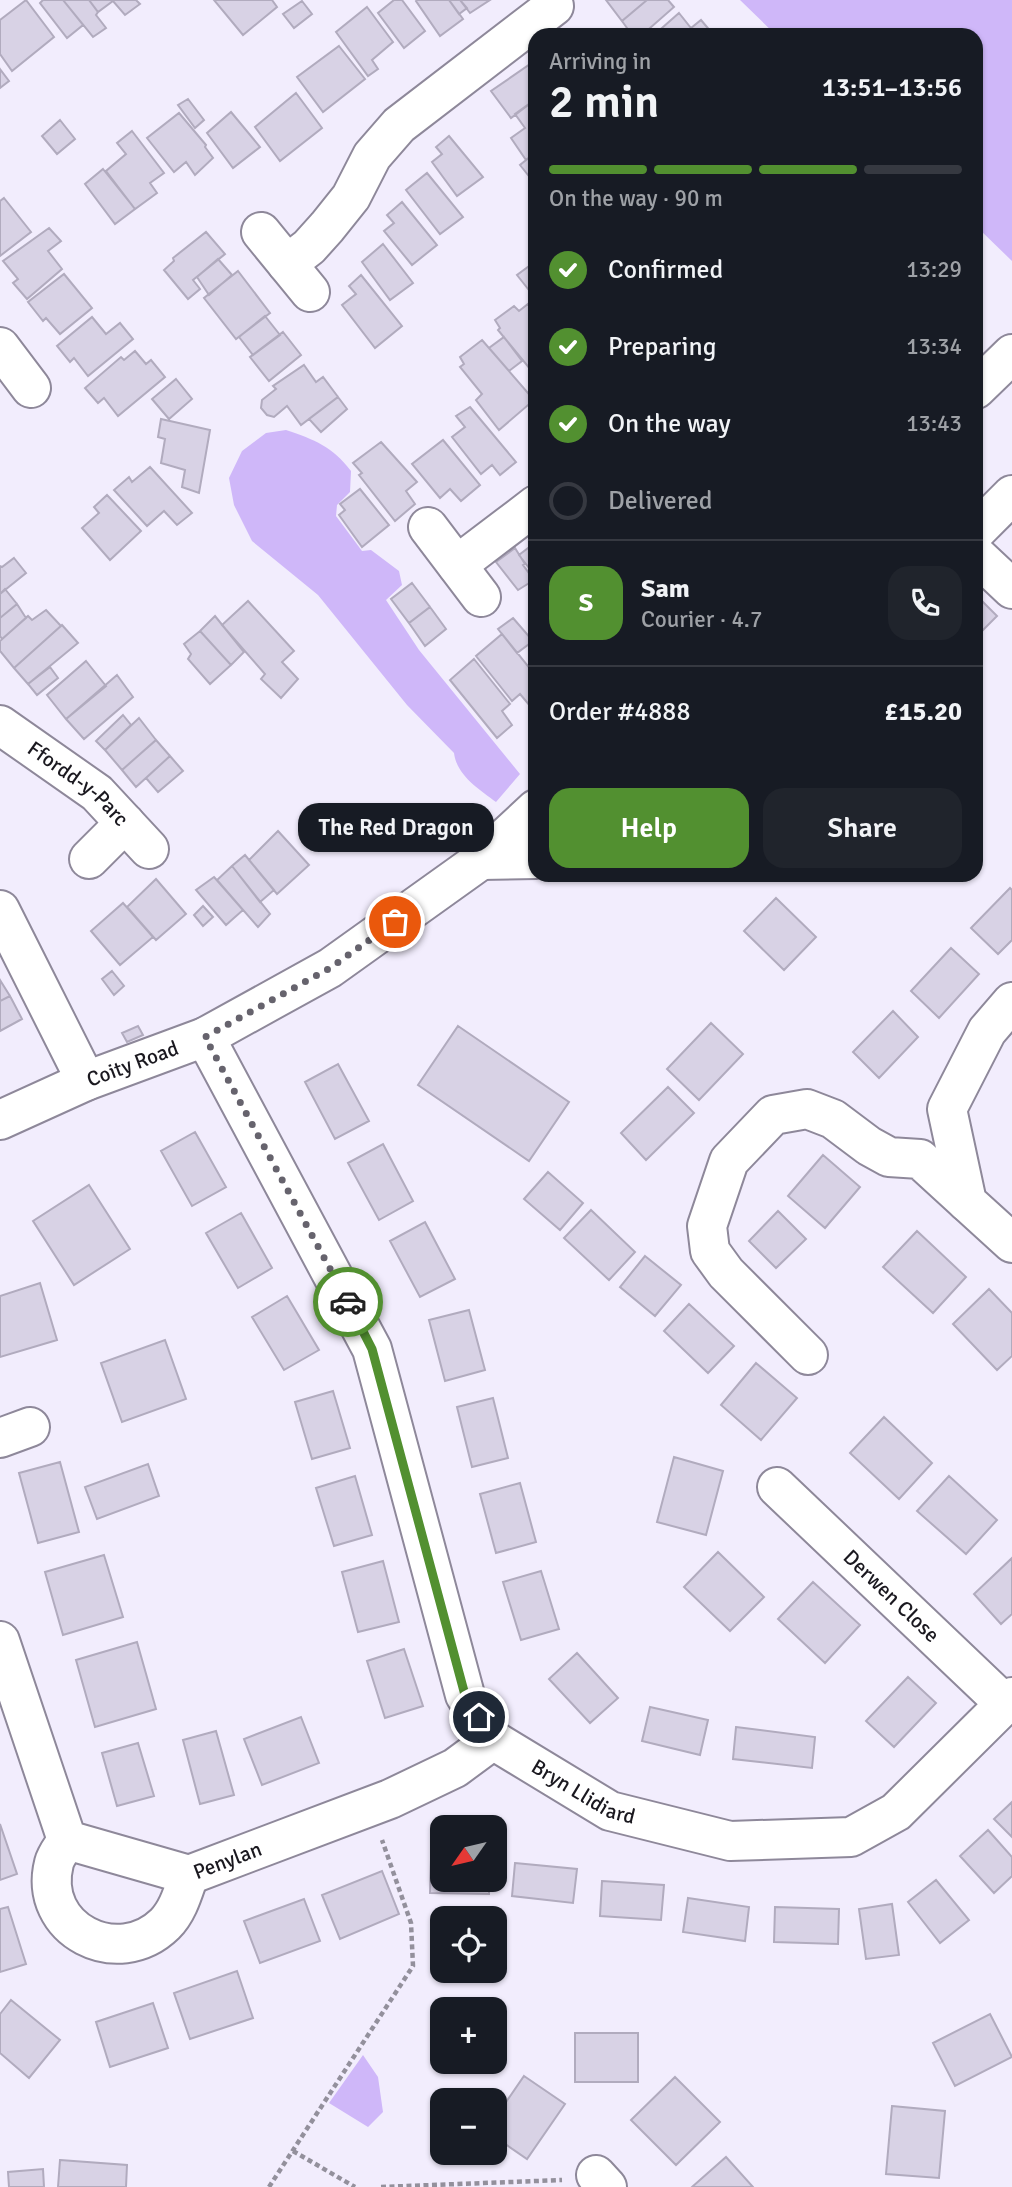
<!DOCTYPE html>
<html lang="en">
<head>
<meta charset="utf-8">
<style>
  body { margin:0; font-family:Signika,sans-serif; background:#20242c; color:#f1f3f6; height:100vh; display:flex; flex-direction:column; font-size:26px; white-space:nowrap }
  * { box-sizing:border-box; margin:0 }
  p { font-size:23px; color:#9ea1a6 }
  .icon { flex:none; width:38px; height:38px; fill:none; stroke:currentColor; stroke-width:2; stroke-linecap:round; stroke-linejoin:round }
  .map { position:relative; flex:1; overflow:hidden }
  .side { position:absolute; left:528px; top:28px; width:455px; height:854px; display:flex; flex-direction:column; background:#171b24; border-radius:21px; box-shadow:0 2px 5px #0004 }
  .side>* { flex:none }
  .needle { width:46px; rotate:236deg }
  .controls { position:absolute; left:430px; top:1815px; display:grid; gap:14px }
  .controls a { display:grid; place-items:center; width:77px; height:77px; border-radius:14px; background:#171b24; box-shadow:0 2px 5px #0004; font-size:35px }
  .pin { position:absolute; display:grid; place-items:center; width:60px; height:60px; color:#fff; margin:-30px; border:4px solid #fff; border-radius:50%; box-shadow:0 2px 7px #0007 }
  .courier { position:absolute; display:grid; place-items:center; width:70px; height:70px; margin:-35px; border:5px solid #529030; border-radius:50%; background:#fff; color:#222; box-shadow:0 2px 9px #0007 }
  .bubble { position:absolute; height:49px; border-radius:21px; background:#171b24; box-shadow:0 2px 5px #0004; font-size:23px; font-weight:600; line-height:49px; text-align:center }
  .head em { font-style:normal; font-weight:600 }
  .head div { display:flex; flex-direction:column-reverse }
  .head { display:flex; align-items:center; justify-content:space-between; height:119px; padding:0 21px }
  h1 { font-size:46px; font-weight:600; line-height:52px }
  .bar { display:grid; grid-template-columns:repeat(4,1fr); gap:10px 7px; align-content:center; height:84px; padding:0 21px }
  .bar i { height:9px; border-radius:5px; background:#363941 }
  .bar .active { background:#529030 }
  .bar p { grid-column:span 4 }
  .line { display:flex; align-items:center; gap:18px; padding:0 21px; border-top:2px solid #363941 }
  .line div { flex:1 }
  .round { display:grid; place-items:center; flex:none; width:74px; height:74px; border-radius:21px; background:#20242c }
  ol { padding:0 21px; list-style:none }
  li { display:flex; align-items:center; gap:21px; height:77px }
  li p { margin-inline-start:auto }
  li .icon { padding:7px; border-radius:50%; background:#529030; color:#fff; stroke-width:4 }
  li:last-child { color:#9ea1a6 }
  li i { width:38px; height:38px; border:4px solid #363941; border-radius:50% }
  .cta { display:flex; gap:14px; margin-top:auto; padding:14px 21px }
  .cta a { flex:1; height:80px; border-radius:21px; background:#529030; color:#fff; font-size:28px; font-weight:600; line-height:80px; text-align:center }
  .cta a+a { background:#20242c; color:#f1f3f6 }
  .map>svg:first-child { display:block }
  .green { fill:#cfb7f9 }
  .building { fill:#d8d2e5; stroke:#b1abbe; stroke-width:2 }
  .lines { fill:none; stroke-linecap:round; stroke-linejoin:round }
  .minor-casing { stroke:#8e889a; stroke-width:42 }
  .major-casing { stroke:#8e889a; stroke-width:42 }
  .path { stroke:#93909c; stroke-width:4.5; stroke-dasharray:5 3.5; stroke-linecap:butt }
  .minor { stroke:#fff; stroke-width:38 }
  .major { stroke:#fff; stroke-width:38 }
  .done { stroke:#66636d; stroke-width:7; stroke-dasharray:0 12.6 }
  .route { stroke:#529030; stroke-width:9 }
  .labels { text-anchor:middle; stroke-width:5; stroke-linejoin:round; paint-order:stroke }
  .street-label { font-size:21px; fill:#1a181f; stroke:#f2edfd }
</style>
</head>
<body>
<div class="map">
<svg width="1012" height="2187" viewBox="0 0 1012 2187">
  <rect width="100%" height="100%" fill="#f2edfd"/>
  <!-- green -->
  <path class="green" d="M740,0H1012V261L977,227L976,35H776Z
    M286,430C315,440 332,446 351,471L350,492L337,505L336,516L362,551L371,550L399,571L402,585L386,600L419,650L520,774L496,802C479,789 457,776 454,753L407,705L318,595L252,541L234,505L229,478L242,451L266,433Z
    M363,2055L378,2077L383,2112L368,2127L329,2103Z"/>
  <!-- building -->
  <path class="building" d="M26,0L54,37L12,71L0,54V20Z
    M43,0H63L83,25L67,38L40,3Z
    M63,0H89L98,12L96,15L106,28L93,37Z
    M89,0H136L140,4L125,15L113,1L98,12Z
    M214,0H272L277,7L243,35Z
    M394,0H402L425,31L404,48L378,13Z
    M417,0H449L463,19L440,36L416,1Z
    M449,0H460L467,8L459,14Z
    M460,0H490L470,13Z
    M606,0H647L622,21Z
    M647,0H668L674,7L642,35H632L622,21Z
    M302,1L312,14L294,28L283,14Z
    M367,7L393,42L372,60L378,69L368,76L336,32Z
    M679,13L691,28L701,20L712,33L710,35H654Z
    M339,46L365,79L323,112L297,77Z
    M536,60V99L511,118L491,91Z
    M0,69L9,81L0,88Z
    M296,93L322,128L280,161L255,127Z
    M188,99L204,120L195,128L178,105Z
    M536,99V152L526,160L511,138L525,128L515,114Z
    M231,112L260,147L233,168L207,133Z
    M179,113L206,145L205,147L213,158L195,175L186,162L174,172L147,138Z
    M60,120L75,139L57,154L42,136Z
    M132,131L164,173L150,183L157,193L135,209L106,171L126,154L117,143Z
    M449,136L483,177L457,196L432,162L442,154L436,147Z
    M536,152V185L520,165Z
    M103,169L135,209L115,224L85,184Z
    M427,173L463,217L440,234L406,190Z
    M4,198L31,232L0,256V201Z
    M402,202L437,245L412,265L384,231L394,223L387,215Z
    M49,228L61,241L48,251L62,269L27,299L13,283L18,279L3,261Z
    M206,232L225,254L193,280L200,289L188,299L164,270L174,261L173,258Z
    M383,244L413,283L390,300L362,262Z
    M218,259L232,275L209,295L197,277Z
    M536,261V299L517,275Z
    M238,271L270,313L236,339L204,298Z
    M64,274L92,308L60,334L46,318L43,321L28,302Z
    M361,275L402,326L375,348L342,305L356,294L349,286Z
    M528,304L536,314L535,375L498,330L500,328L495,320L514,306L519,311Z
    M265,316L280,335L253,355L239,337Z
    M92,317L106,334L120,323L133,339L88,376L74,358L70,362L57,346Z
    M283,332L301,355L269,381L250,357Z
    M504,337L522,361L509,371L489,348Z
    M482,340L534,400L499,430L476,400L482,394L460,367L464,364L460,357Z
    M135,351L146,364L151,360L165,377L118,416L104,398L98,403L85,388L121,357L124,360Z
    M304,365L316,382L323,377L338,397L301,425L287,406L274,417L267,415L261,408L262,400L276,389L273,386Z
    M176,379L192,399L169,419L152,399Z
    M338,397L347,409L321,432L309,419Z
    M470,407L516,462L500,475L492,465L481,474L452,437L465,427L456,416Z
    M161,419L210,430L199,493L182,487L185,470L161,463L165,439L158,437Z
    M443,440L480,485L461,501L450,489L440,498L412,464Z
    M381,442L417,482L406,491L415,504L395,521L359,475L362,473L353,463Z
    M150,467L192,513L177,525L164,511L147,526L114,490L129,477L132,482Z
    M360,489L389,525L362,547L339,515L345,510L340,504Z
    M107,495L141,531L110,560L82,528L99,513L94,507Z
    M536,542V577L519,555Z
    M515,548L525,564L523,565L534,580L518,590L496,562Z
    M14,558L26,573L0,594V566L2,567Z
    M412,583L430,607L409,623L391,599Z
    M5,589L17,604L0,618V594Z
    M976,595L997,616L976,637Z
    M248,601L294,651L282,662L298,679L281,698L261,679L265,674L222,625Z
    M17,604L26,618L2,639L0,636V618Z
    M430,607L446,629L425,646L409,623Z
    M46,610L61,626L14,668L0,651V641L28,616L32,620Z
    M215,616L244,652L231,665L200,631Z
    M513,618L533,641L517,653L498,629Z
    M62,625L78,643L28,684L14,668Z
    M200,631L231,665L210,684L188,659L191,654L184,644Z
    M502,634L536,676V703L531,707L520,694L512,701L476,656Z
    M474,659L510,704L502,711L512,725L497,738L450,680Z
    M86,661L106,686L66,719L47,695Z
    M50,667L58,678L37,695L28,684Z
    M117,675L133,697L84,739L66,719Z
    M123,715L131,725L105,750L96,741Z
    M139,718L156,740L122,770L105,750Z
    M156,740L170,756L136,787L122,770Z
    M170,756L183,771L158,792L146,778Z
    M278,831L309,865L277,894L249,860Z
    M245,855L274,890L260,902L232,866Z
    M232,866L270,914L258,927L217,880Z
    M214,877L243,910L226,925L196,890Z
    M156,879L186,914L156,940L127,907Z
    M1010,888L1012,890V940L998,954L971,928Z
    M776,898L816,937L784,970L744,931Z
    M123,903L153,937L120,965L91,931Z
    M203,906L213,917L203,926L194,915Z
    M951,948L979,974L939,1018L911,991Z
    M112,971L124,986L114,995L102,979Z
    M0,980L10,996L0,1001Z
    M10,996L22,1019L0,1031V1001Z
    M893,1011L918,1037L879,1078L853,1052Z
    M711,1023L743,1054L699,1100L667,1069Z
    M138,1026L143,1035L127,1042L122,1033Z
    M458,1026L569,1102L529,1161L418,1085Z
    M338,1064L369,1121L335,1139L305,1082Z
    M668,1087L694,1113L646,1160L621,1133Z
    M195,1132L226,1187L192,1206L161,1151Z
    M383,1144L413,1201L379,1220L348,1163Z
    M823,1155L860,1187L825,1228L788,1196Z
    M548,1172L583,1203L560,1230L524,1199Z
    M89,1185L130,1249L74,1285L33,1221Z
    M591,1210L635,1252L609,1280L564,1238Z
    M778,1211L806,1239L776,1268L749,1241Z
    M241,1213L272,1268L238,1288L206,1233Z
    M425,1222L455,1279L420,1297L390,1241Z
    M917,1231L966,1277L933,1313L883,1267Z
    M645,1256L681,1285L655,1316L620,1287Z
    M40,1283L57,1340L0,1357V1296Z
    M989,1289L1012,1313V1356L997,1370L953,1324Z
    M287,1296L319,1350L284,1370L252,1317Z
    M689,1304L734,1346L708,1373L664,1331Z
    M469,1310L485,1370L445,1381L429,1320Z
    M165,1340L186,1399L122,1422L101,1363Z
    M756,1363L797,1398L761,1440L721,1405Z
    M333,1391L350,1448L312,1459L295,1402Z
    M493,1398L508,1458L472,1467L457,1407Z
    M884,1417L932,1463L899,1499L850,1453Z
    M674,1457L723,1471L706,1535L657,1522Z
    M60,1462L79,1532L38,1543L19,1473Z
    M148,1464L159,1496L97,1519L85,1487Z
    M355,1476L372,1535L334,1546L316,1488Z
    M949,1476L997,1520L966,1554L917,1511Z
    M520,1483L536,1542L496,1553L480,1494Z
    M718,1552L764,1597L730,1631L684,1587Z
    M104,1555L123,1617L63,1635L45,1572Z
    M1012,1558V1614L1001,1624L974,1594Z
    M383,1561L399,1622L358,1632L342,1572Z
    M541,1571L559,1629L521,1640L503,1582Z
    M813,1582L860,1625L825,1663L778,1619Z
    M137,1642L156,1709L95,1727L76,1660Z
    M404,1649L423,1706L385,1718L367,1661Z
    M577,1653L618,1698L590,1723L549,1679Z
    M908,1677L936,1703L894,1747L866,1721Z
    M650,1707L708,1720L700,1755L642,1741Z
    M301,1717L319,1763L262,1785L244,1739Z
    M736,1727L815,1737L812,1768L733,1759Z
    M216,1731L234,1795L200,1804L183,1740Z
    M138,1743L154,1796L117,1806L102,1753Z
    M1012,1802V1837L994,1819Z
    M0,1824L17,1874L0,1880Z
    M988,1830L1012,1857V1876L994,1893L960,1856Z
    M431,1860H443V1880H489V1894L430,1893Z
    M515,1863L577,1869L573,1903L512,1896Z
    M382,1871L399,1914L340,1939L322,1895Z
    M936,1880L969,1920L940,1943L908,1902Z
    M602,1881L664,1885L661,1920L600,1916Z
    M688,1898L749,1907L745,1941L683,1932Z
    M304,1899L320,1941L260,1963L244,1921Z
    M892,1904L899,1955L866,1959L859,1909Z
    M8,1907L26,1964L0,1972V1909Z
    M775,1907L839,1909L838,1944L774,1942Z
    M237,1971L253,2018L190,2039L174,1993Z
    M11,2000L60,2040L29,2078L0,2053V2014Z
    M153,2003L168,2048L110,2067L96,2022Z
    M990,2014L1012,2057L955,2086L933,2043Z
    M575,2033H638V2082H575Z
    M524,2076L565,2104L527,2159L495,2137V2118Z
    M675,2077L720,2122L676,2165L631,2120Z
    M892,2106L945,2111L939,2178L886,2174Z
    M726,2157L753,2187H692Z
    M60,2160L127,2165L126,2187H58Z
    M43,2169L44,2187H9L8,2172Z"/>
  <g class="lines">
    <!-- minor casing -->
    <g class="minor-casing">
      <g id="minor">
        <path d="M261,232L310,292"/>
        <path d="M287,264L309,247L327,227L351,197L372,156L399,125L554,6"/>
        <path d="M0,347L31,388"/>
        <path d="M428,527L481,597"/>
        <path d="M976,531L1012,495"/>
        <path d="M976,555L1012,589"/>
        <path d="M457,565L536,505"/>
        <path id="s1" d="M0,725L97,793L149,849"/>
        <path d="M89,859L125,823"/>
        <path d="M481,860L536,859"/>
        <path d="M0,910L86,1081"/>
        <path d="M1012,1002L987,1031L947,1109L967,1202L1012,1243"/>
        <path id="s2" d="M205,1037L372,1349L465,1695L493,1740L610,1811L730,1841L851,1837L896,1812L1012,1697"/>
        <path d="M808,1355L726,1273L710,1251L707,1226L729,1161L773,1115L807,1109L833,1119L869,1146L889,1157L920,1159L967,1202"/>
        <path d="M0,1438L30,1427"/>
        <path id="s3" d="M777,1487L1005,1704"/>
        <path id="s4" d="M0,1641L67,1840L189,1875L390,1799L455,1768L493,1740"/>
        <path d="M67,1840C63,1847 56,1855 54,1863C37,1930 118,1970 165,1924C178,1911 183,1892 189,1875"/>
        <path d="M596,2175L607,2187"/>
      </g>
    </g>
    <!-- major casing -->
    <g class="major-casing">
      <g id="major">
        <path d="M976,389L1012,354"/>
        <path id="s5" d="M0,1120L86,1081L205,1037L330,968L481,860L536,809"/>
      </g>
    </g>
    <!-- path -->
    <path class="path" d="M293,2151L355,2187
      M269,2187L413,1966L411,1923L382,1840
      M381,2187L562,2180"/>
    <!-- minor -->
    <use href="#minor" class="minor"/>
    <!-- major -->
    <use href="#major" class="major"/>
  </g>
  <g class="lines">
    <!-- done -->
    <path class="done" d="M348,1302L205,1037L330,968L395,922"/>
    <!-- route -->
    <path class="route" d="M348,1302L372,1349L465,1695L479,1717"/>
  </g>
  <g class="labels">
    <!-- street labels -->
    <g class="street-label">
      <text dy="7" stroke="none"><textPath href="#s1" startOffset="98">Ffordd-y-Parc</textPath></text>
      <text dy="7" stroke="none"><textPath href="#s5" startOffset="144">Coity Road</textPath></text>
      <text dy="7" stroke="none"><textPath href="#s3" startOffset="158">Derwen Close</textPath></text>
      <text dy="7" stroke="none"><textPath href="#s2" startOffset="870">Bryn Llidiard</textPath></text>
      <text dy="7" stroke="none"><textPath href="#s4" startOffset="378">Penylan</textPath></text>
    </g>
  </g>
</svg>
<div class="controls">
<a><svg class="needle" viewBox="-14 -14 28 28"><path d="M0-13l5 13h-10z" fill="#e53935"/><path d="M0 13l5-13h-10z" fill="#9ea1a6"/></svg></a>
<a><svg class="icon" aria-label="locate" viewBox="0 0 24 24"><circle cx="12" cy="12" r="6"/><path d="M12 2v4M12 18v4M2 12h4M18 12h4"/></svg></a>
<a>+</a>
<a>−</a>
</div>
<div class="pin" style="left:395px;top:922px;background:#ea580c"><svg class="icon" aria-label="bag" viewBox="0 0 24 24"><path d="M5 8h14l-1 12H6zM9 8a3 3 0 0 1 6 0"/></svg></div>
<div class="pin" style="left:479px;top:1717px;background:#1f2937"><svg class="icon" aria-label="home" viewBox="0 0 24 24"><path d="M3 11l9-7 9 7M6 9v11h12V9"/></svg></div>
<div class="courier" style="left:348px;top:1302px"><svg class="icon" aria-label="car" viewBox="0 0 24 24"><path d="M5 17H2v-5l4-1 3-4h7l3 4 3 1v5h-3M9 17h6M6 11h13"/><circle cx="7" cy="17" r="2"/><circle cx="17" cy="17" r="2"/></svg></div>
<div class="bubble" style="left:298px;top:803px;width:196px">The Red Dragon</div>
<section class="side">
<div class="head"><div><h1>2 min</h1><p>Arriving in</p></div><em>13:51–13:56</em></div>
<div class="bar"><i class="active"></i><i class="active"></i><i class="active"></i><i></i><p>On the way · 90 m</p></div>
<ol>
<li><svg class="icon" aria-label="check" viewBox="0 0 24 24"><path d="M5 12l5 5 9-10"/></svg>Confirmed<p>13:29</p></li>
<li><svg class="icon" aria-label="check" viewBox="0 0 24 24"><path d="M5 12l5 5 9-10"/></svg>Preparing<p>13:34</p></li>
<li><svg class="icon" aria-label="check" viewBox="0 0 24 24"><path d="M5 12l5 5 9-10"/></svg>On the way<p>13:43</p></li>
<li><i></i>Delivered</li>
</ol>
<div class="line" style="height:126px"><b class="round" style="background:#529030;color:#fff">S</b><div><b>Sam</b><p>Courier · 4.7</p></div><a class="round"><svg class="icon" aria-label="phone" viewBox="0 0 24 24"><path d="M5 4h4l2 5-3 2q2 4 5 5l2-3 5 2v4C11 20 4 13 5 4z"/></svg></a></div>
<div class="line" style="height:91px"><div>Order #4888</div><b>£15.20</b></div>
<div class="cta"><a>Help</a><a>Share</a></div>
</section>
</div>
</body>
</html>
